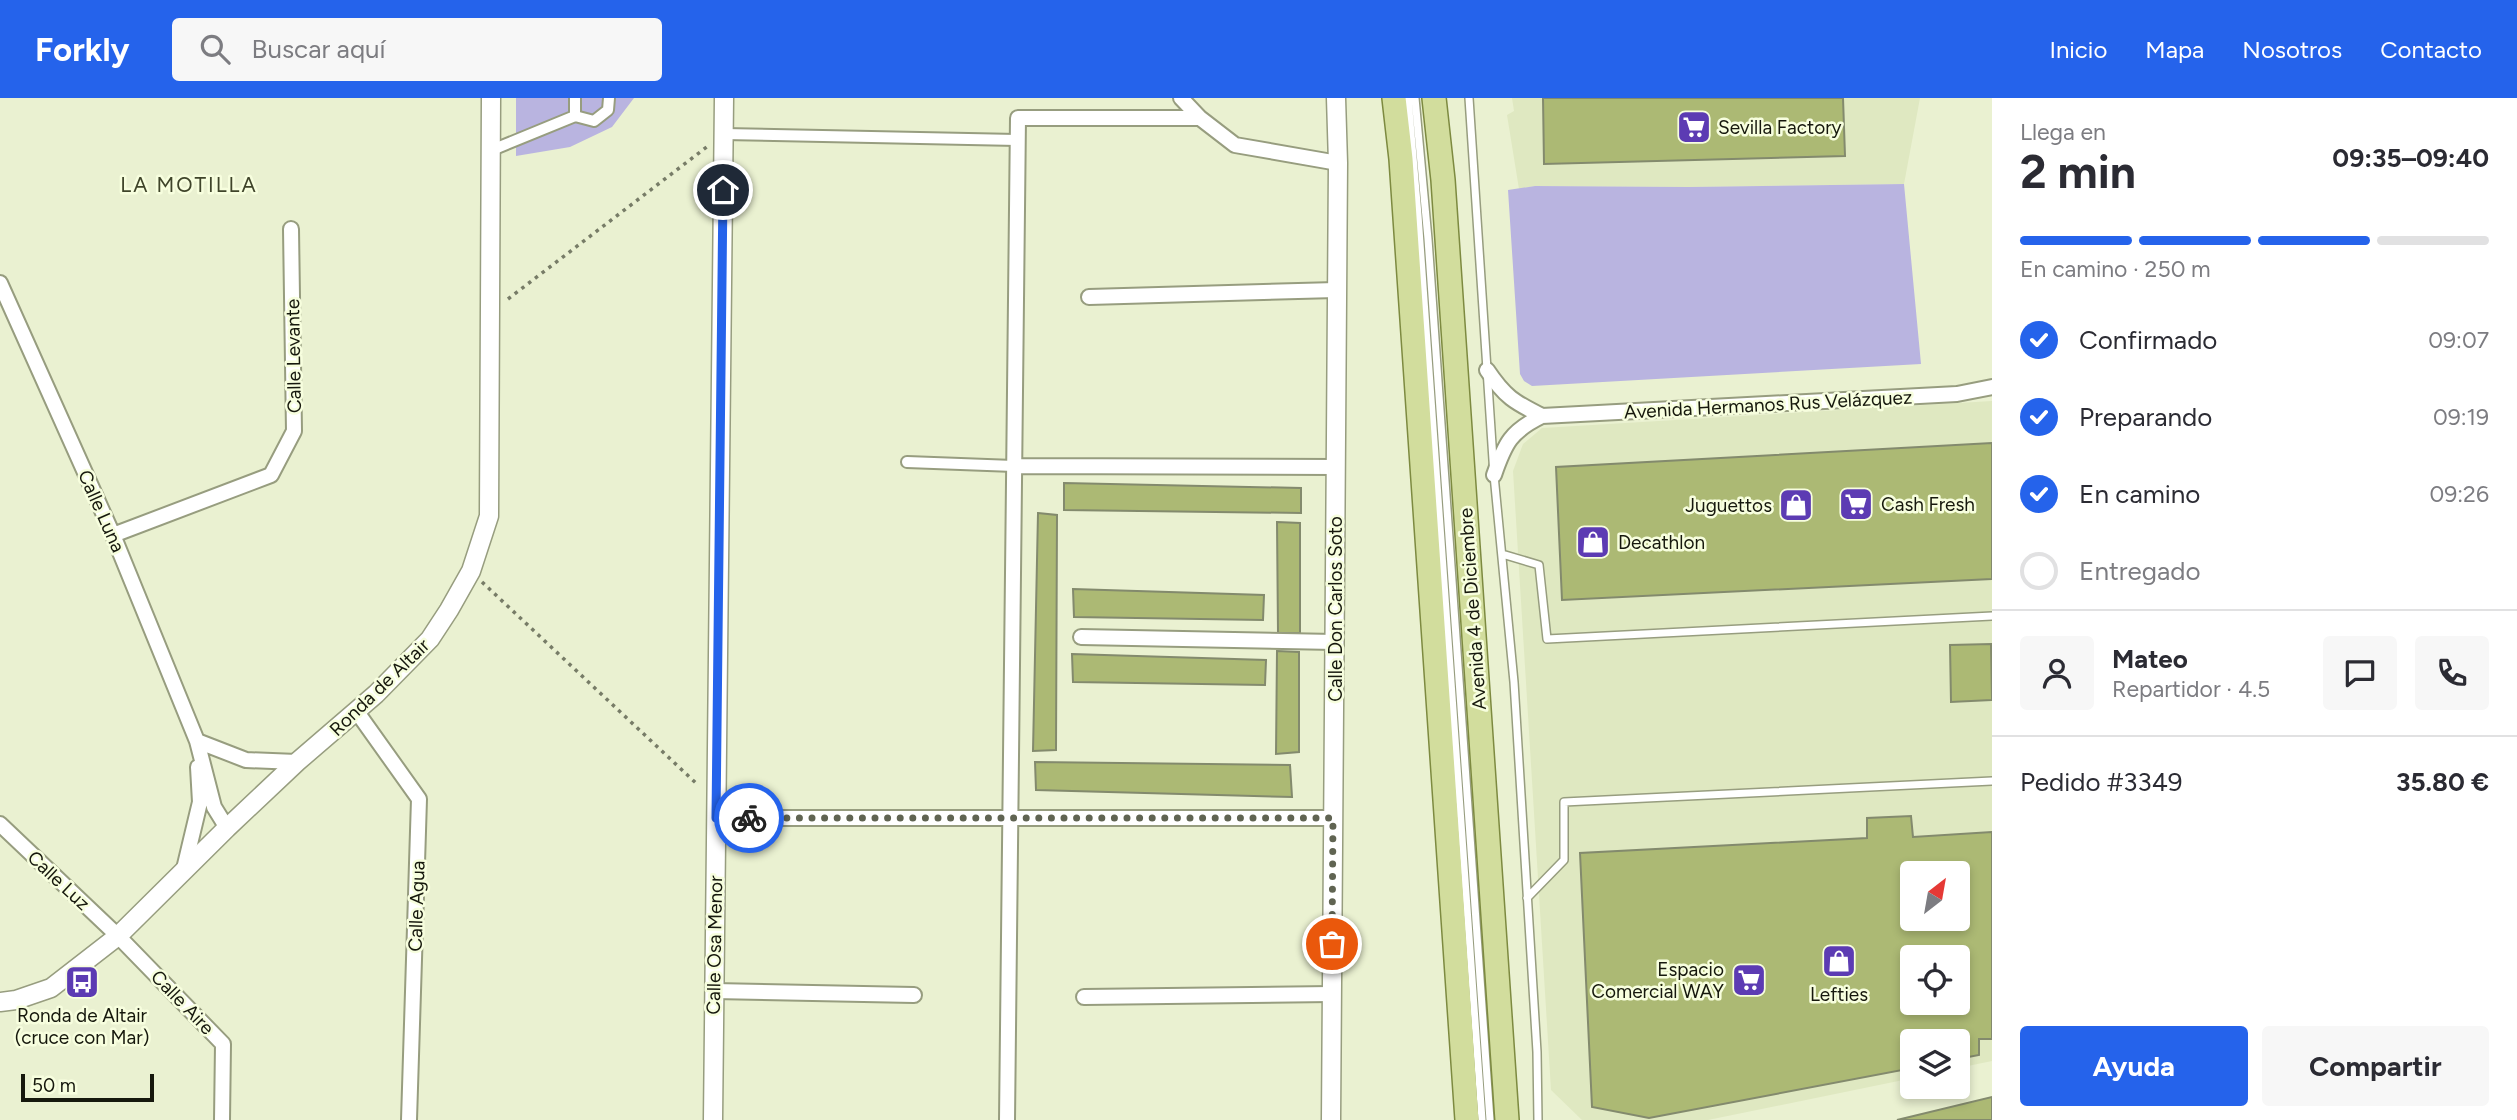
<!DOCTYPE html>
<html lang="es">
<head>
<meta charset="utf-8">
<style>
  body { margin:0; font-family:Figtree,sans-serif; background:#f7f7f7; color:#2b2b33; height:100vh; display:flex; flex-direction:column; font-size:26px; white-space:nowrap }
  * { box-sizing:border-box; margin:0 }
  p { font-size:23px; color:#7c7c81 }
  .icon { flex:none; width:38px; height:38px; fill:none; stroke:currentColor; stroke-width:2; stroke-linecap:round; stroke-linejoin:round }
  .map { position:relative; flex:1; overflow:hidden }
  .side { display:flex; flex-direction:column; background:#fff; width:525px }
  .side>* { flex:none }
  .needle { width:46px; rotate:31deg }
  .controls { position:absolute; left:1900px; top:763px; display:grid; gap:14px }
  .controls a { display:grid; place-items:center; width:70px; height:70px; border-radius:7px; background:#fff; box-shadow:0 4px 10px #0003; font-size:35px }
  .scale { position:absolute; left:21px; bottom:18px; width:133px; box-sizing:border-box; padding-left:7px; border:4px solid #16180d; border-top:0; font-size:19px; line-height:24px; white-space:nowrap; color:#16180d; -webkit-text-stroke:5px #f7fede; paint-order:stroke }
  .pin { position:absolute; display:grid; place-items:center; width:60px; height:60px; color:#fff; margin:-30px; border:4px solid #fff; border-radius:50%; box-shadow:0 2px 7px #0007 }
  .courier { position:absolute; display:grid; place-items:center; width:70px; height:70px; margin:-35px; border:5px solid #2563eb; border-radius:50%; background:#fff; color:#222; box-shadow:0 2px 9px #0007 }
  .headline em { font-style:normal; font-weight:700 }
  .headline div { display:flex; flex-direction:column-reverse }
  .headline { display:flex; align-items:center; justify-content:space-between; height:119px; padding:0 28px }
  h1 { font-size:46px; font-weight:700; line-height:52px }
  .bar { display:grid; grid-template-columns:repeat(4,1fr); gap:10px 7px; align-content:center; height:84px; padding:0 28px }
  .bar i { height:9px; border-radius:5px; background:#e1e1e2 }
  .bar .active { background:#2563eb }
  .bar p { grid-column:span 4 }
  .line { display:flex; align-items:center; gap:18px; padding:0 28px; border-top:2px solid #e1e1e2 }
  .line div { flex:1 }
  .round { display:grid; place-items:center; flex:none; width:74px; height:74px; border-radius:7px; background:#f7f7f7 }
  ol { padding:0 28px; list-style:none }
  li { display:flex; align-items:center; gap:21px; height:77px }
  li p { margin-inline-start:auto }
  li .icon { padding:7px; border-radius:50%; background:#2563eb; color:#fff; stroke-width:4 }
  li:last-child { color:#7c7c81 }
  li i { width:38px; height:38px; border:4px solid #e1e1e2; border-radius:50% }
  .cta { display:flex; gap:14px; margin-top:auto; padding:14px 28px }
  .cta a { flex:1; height:80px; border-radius:7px; background:#2563eb; color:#fff; font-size:28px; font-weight:700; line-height:80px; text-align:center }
  .cta a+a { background:#f7f7f7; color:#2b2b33 }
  header { display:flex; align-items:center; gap:42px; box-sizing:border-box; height:98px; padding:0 35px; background:#2563eb; color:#fff }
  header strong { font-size:33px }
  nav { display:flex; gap:38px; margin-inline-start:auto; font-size:24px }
  .search { width:490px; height:63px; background:#f7f7f7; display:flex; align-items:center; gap:18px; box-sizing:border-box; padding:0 24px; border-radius:7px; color:#7c7c81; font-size:26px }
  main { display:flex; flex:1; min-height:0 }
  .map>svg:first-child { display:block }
  .built { fill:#dfe8c1; fill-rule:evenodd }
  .green { fill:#b9b4e0 }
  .building { fill:#acb974; stroke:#838a6d; stroke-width:2; fill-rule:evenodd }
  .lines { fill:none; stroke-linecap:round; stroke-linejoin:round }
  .service-casing { stroke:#979d7f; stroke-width:10 }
  .pedestrian-casing { stroke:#979d7f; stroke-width:14 }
  .minor-casing { stroke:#979d7f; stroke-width:18 }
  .tertiary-casing { stroke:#979d7f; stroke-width:21 }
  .primary-casing { stroke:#7d8a40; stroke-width:26 }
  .path { stroke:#777c67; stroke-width:3.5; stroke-dasharray:3.5 5; stroke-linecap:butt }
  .service { stroke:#fff; stroke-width:7 }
  .pedestrian { stroke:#fff; stroke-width:10 }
  .minor { stroke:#fff; stroke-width:14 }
  .tertiary { stroke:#fff; stroke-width:18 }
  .primary { stroke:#d2dd9d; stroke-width:23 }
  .done { stroke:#606452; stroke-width:7; stroke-dasharray:0 12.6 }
  .route { stroke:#2563eb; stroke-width:9 }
  .labels { text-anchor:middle; stroke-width:5; stroke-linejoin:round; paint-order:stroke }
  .poi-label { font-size:19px; fill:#16180d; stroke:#f7fede; text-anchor:start }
  .street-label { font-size:19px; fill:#16180d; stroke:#f7fede }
  .neighbourhood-label { font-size:21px; letter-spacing:2px; fill:#3f442a; stroke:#f7fede }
</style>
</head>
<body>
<header>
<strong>Forkly</strong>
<div class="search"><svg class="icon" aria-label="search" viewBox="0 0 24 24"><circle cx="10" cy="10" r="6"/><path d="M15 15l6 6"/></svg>Buscar aquí</div>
<nav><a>Inicio</a><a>Mapa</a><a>Nosotros</a><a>Contacto</a></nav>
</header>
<main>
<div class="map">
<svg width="1992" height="1022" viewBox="0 0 1992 1022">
  <rect width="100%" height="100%" fill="#eaf1d1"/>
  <!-- built -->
  <path class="built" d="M1512,0H1920L1904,86L1689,89L1535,88L1519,91L1507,17L1514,13Z
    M1992,303V963L1958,970V943H1913V980L1708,1022H1582L1551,992L1513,373L1523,346L1542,330ZM1913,775H1958V821H1913ZM1913,859H1958V905H1913Z"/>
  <!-- green -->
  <path class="green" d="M516,0H634L612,29L570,49L516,58Z
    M1904,86L1921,266L1532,288L1524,283L1520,276L1508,92L1535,88L1689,89Z"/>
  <!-- building -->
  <path class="building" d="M1543,0H1843L1845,58L1544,66Z
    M1992,345V481L1562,502L1556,369Z
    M1064,385L1301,390V415L1064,412Z
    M1038,415L1057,417L1056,652L1033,653Z
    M1277,424L1300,425V535H1278Z
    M1073,491L1264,497L1263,522L1074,519Z
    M1991,546L1992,602L1951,604L1950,547Z
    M1277,553L1299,554V654L1276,656Z
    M1072,556L1266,562L1265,587L1073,584Z
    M1035,664L1290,667L1292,699L1036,692Z
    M1911,718L1913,739L1992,734V941H1979V957L1958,961V943H1913V970L1649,1020L1592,1009L1580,755L1867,740V720ZM1913,775H1958V821H1913ZM1913,859H1958V905H1913Z
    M1992,999V1022H1897Z"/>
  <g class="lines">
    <!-- service casing -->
    <g class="service-casing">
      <path id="service" d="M1408,0L1418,117L1482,1022
        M1415,0L1428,141L1490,1022
        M1469,0L1494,377L1514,584L1537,954L1538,1022
        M1502,456L1539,467L1547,541L1992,518
        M1527,800L1564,762V704L1992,683"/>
    </g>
    <!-- pedestrian casing -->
    <g class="pedestrian-casing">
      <path id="pedestrian" d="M575,18V0
        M724,36L1017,42
        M492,52L575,18L594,23L608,12L609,0
        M907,364L1014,368"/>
    </g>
    <!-- minor casing -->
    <g class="minor-casing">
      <path id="minor" d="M1181,0L1200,20L1235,47L1338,65
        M0,185L113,437L197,643L214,709L227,730
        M1089,199L1336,192
        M1487,272C1505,299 1514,304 1542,318
        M1014,368L1336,369
        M1494,377C1505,345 1511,333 1542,318L1957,296L1992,289
        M113,437L271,377L294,333L291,131
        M1081,539L1335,544
        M357,614L419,701L409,1022
        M197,643L246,662L297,664
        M716,720H1333
        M0,726L118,838L223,946L222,1022
        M184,771L200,704L198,669
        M714,893L914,897
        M1084,899L1332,896
        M1007,1022L1018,20H1200"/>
    </g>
    <!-- tertiary casing -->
    <g class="tertiary-casing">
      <path id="tertiary" d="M0,904L16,902L51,890L118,838L227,730L297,664L376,596L430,541L449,512L471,473L489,418L491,0
        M713,1022L724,0
        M1331,1022L1338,65L1336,0"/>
    </g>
    <!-- primary casing -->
    <g class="primary-casing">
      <path id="primary" d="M1394,0L1401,61L1467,1022
        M1434,0L1443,82L1507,1022"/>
    </g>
    <!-- path -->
    <path class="path" d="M508,201L708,48
      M482,484L698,687"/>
    <!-- service -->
    <use href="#service" class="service"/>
    <!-- pedestrian -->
    <use href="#pedestrian" class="pedestrian"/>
    <!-- minor -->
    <use href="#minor" class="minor"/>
    <!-- tertiary -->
    <use href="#tertiary" class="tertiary"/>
    <!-- primary -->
    <use href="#primary" class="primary"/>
  </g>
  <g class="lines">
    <!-- done -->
    <path class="done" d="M749,720H1333L1332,846"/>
    <!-- route -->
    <path class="route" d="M723,92L716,720H749"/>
  </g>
  <!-- icons -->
  <defs>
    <g id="supermarket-square" transform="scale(1.75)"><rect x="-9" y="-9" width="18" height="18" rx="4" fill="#5c3bb3" stroke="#f7fede"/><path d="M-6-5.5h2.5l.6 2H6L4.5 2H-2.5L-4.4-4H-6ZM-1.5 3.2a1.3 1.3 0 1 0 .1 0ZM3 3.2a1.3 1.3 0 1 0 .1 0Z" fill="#fff"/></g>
    <g id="shop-square" transform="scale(1.75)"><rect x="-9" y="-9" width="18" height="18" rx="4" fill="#5c3bb3" stroke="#f7fede"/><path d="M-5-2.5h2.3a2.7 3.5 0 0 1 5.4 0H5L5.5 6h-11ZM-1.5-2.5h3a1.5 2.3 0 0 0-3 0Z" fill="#fff"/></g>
    <g id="bus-square" transform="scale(1.75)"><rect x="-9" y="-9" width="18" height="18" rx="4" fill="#5c3bb3" stroke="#f7fede"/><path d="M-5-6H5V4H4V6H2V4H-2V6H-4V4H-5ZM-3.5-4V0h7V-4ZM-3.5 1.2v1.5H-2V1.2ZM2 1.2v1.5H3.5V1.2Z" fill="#fff"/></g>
  </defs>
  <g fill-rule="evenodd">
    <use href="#supermarket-square" x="1694" y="29"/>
    <use href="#supermarket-square" x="1856" y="406"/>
    <use href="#shop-square" x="1796" y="407"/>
    <use href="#shop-square" x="1593" y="444"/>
    <use href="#shop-square" x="1839" y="863"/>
    <use href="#supermarket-square" x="1749" y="882"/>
    <use href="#bus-square" x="82" y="884"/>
  </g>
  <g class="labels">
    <!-- poi labels -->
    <g class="poi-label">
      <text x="1718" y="36">Sevilla Factory</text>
      <text x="1881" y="413">Cash Fresh</text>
      <text x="1772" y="414" text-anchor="end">Juguettos</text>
      <text x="1618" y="451">Decathlon</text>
      <text x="1724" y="878" text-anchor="end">Espacio<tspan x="1724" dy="22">Comercial WAY</tspan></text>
      <text x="1839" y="903" text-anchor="middle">Lefties</text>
      <text x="82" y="924" text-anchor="middle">Ronda de Altair<tspan x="82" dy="22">(cruce con Mar)</tspan></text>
    </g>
    <!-- street labels -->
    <g class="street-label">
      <text transform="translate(293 258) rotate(-91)" y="7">Calle Levante</text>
      <text transform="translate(1768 306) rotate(-3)" y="7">Avenida Hermanos Rus Velázquez</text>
      <text transform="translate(102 413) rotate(66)" y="7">Calle Luna</text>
      <text transform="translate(1335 511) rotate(-90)" y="7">Calle Don Carlos Soto</text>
      <text transform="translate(1472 511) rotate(-94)" y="7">Avenida 4 de Diciembre</text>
      <text transform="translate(379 589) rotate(-44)" y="7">Ronda de Altair</text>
      <text transform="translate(59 782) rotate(43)" y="7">Calle Luz</text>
      <text transform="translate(416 808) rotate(-88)" y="7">Calle Agua</text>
      <text transform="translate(714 847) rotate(-89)" y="7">Calle Osa Menor</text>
      <text transform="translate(183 904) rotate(46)" y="7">Calle Aire</text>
    </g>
    <!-- neighbourhood labels -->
    <g class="neighbourhood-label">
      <text x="189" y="94">LA MOTILLA</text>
    </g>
  </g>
</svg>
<div class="controls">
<a><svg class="needle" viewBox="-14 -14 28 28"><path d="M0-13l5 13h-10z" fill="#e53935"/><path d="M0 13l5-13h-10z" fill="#7c7c81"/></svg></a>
<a><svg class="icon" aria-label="locate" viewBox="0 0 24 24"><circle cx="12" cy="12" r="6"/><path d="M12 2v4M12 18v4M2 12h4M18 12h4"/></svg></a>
<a><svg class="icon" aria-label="layers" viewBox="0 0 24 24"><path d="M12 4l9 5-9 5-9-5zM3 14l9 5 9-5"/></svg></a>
</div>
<div class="scale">50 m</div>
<div class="pin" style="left:1332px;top:846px;background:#ea580c"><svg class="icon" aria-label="bag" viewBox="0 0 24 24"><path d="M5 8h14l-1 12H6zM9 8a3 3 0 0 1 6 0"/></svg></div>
<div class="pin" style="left:723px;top:92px;background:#1f2937"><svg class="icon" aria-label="home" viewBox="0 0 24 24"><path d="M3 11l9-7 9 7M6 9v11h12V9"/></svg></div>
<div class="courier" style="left:749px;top:720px"><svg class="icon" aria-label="bike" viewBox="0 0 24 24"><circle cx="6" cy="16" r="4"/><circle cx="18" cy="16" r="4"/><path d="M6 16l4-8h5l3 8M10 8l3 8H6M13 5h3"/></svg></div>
</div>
<section class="side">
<div class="headline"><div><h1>2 min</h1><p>Llega en</p></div><em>09:35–09:40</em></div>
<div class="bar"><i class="active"></i><i class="active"></i><i class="active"></i><i></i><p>En camino · 250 m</p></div>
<ol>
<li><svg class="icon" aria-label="check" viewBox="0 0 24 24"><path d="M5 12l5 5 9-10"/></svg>Confirmado<p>09:07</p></li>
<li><svg class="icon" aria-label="check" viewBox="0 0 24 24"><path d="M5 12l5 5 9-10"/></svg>Preparando<p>09:19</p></li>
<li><svg class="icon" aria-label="check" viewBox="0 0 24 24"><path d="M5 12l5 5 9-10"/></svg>En camino<p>09:26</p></li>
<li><i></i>Entregado</li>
</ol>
<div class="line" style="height:126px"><a class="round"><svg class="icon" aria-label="person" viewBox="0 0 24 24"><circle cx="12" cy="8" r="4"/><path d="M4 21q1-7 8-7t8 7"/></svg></a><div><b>Mateo</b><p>Repartidor · 4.5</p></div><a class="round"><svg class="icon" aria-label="chat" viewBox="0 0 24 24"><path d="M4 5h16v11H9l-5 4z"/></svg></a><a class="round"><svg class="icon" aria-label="phone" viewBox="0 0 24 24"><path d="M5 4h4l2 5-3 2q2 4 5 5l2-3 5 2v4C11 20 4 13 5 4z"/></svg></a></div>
<div class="line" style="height:91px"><div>Pedido #3349</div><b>35.80 €</b></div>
<div class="cta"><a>Ayuda</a><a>Compartir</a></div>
</section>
</main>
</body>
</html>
